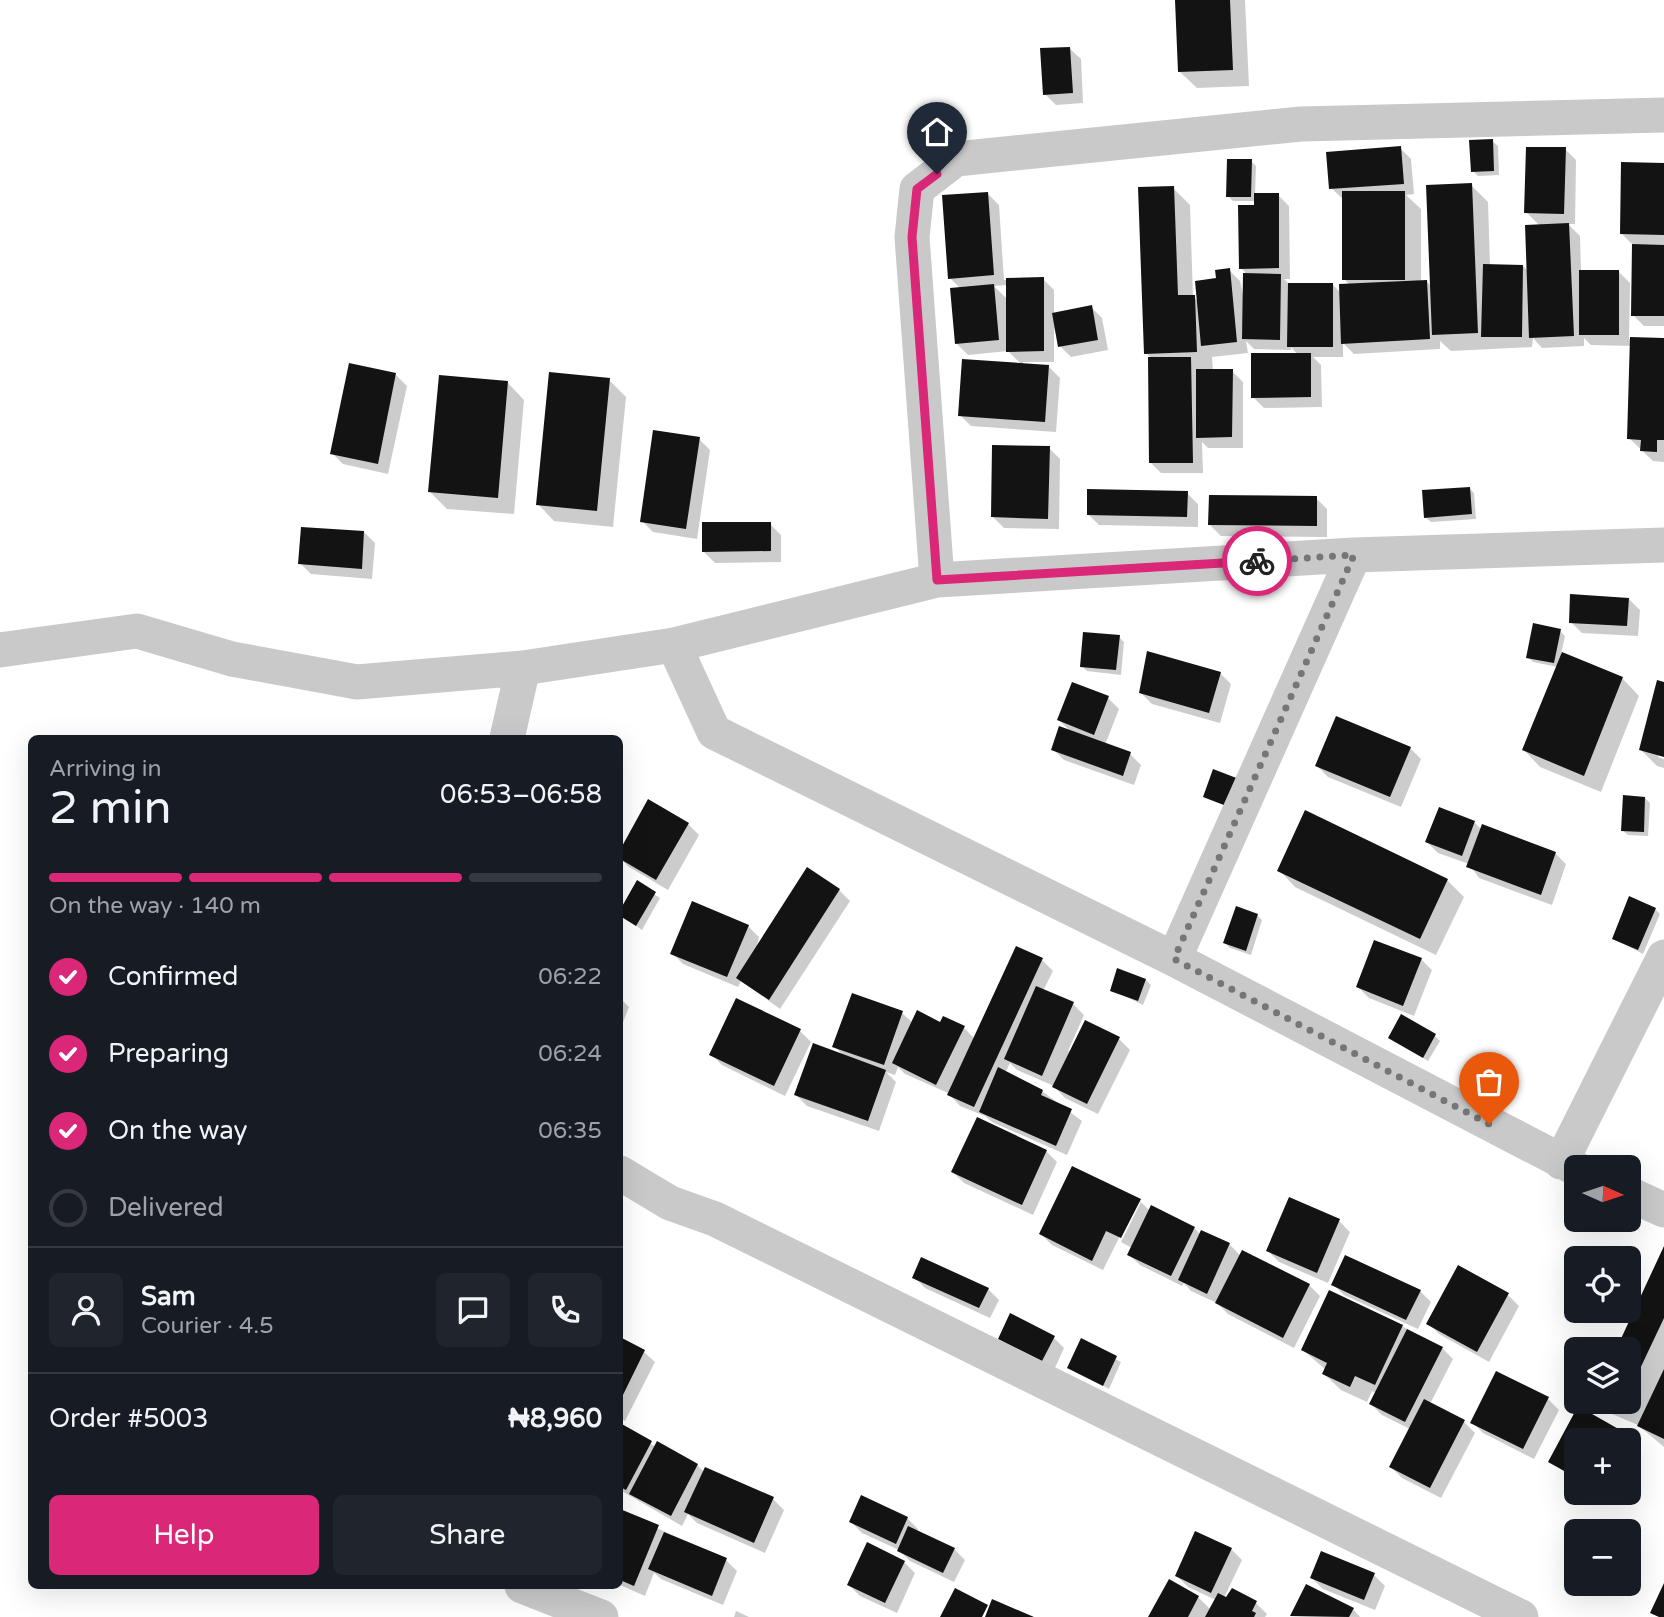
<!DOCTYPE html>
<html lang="en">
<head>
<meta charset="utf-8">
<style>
  body { margin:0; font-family:"Varela Round",sans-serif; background:#20242c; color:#f1f3f6; height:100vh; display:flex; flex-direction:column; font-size:26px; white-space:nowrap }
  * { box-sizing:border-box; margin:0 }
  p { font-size:23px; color:#9ea1a6 }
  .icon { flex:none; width:38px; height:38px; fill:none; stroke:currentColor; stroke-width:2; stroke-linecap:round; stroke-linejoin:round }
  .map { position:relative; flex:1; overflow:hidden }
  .panel { position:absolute; left:28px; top:735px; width:595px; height:854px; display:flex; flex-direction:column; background:#171b24; border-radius:10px; box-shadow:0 7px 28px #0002 }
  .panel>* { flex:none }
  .needle { width:46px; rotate:93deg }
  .buttons { position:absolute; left:1564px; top:1155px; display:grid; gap:14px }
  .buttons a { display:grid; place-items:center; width:77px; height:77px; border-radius:10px; background:#171b24; box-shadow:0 7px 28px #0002; font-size:35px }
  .pin { position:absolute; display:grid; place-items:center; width:60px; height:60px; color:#fff; margin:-72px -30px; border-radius:50% 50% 50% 0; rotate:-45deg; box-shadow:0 0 7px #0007 }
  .pin .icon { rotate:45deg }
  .courier { position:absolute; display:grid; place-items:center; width:70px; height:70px; margin:-35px; border:5px solid #db2777; border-radius:50%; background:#fff; color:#222; box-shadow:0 2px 9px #0007 }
  .headline em { font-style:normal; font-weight:600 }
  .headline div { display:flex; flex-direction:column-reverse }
  .headline { display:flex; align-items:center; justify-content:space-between; height:119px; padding:0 21px }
  h1 { font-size:46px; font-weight:600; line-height:52px }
  .bar { display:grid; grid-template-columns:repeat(4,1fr); gap:10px 7px; align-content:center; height:84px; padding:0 21px }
  .bar i { height:9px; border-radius:5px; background:#363941 }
  .bar .on { background:#db2777 }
  .bar p { grid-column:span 4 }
  .line { display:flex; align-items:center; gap:18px; padding:0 21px; border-top:2px solid #363941 }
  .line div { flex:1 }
  .round { display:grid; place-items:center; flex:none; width:74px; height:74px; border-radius:10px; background:#20242c }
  ol { padding:0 21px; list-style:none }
  li { display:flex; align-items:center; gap:21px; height:77px }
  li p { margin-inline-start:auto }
  li .icon { padding:7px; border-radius:50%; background:#db2777; color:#fff; stroke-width:4 }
  li:last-child { color:#9ea1a6 }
  li i { width:38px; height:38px; border:4px solid #363941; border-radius:50% }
  .cta { display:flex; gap:14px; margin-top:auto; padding:14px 21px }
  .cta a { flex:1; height:80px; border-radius:10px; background:#db2777; color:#fff; font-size:28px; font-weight:600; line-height:80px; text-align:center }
  .cta a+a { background:#20242c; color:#f1f3f6 }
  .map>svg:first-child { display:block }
  .shadow { fill:#0003; fill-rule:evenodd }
  .building { fill:#131313 }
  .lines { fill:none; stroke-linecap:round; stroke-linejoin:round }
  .street { stroke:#c9c9c9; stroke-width:35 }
  .done { stroke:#767676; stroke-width:7; stroke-dasharray:0 12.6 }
  .route { stroke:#db2777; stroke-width:9 }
</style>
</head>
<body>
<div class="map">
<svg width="1664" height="1617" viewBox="0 0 1664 1617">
  <rect width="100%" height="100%" fill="#fff"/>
  <!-- shadow -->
  <path class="shadow" d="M1177,0H1245L1249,86L1197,88L1180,72Z
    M1069,48L1081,59L1083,103L1056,105L1045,94Z
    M1492,141L1498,146L1499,175L1478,176L1473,171Z
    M1400,148L1411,159L1414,194L1406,195L1421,209V282L1426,281L1432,287L1471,185L1488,202L1490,266H1523L1529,272L1540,226L1526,212L1565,149L1576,160L1575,224H1568L1580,236L1581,272H1619L1630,283L1629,339L1664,340V462L1653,461L1629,438L1632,346L1591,345L1584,338V346L1542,348L1533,338L1532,347L1451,351L1440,341V349L1354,354L1343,343V357H1313L1321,365L1322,407L1264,408L1253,397L1298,355L1291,347V350L1254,349L1246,341L1248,353L1212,357L1213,371H1232L1243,382V448H1208L1202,442L1203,473H1161L1150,462V357L1146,353L1173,188L1190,205L1193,297L1198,301L1229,270L1240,281L1244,299L1245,272L1241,268L1256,201H1233L1228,196L1251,161L1256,166L1255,195H1278L1289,206L1290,279H1284L1290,285H1333L1341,293L1350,285L1344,279L1343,199L1331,188Z
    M1664,164V326H1644L1633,315V245L1622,234Z
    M988,194L999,205L1004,280L1043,279L1054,290V314L1091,307L1102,318L1108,350L1071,357L1060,346L1054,327V362H1023V365L1049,367L1060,378L1056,432L971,426L960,415L1022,365L1008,351L968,355L957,344L961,289L950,278ZM1007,285L1008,300L994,286Z
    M396,375L407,386L388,474L343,464L332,453Z
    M609,380L626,397L613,527L554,521L538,504Z
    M508,383L524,400L514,514L447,509L430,492Z
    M699,439L710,450L697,539L653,532L642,521Z
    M1049,448L1060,459L1059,529L1004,528L993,517Z
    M1469,488L1474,493L1476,519L1431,522L1425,517Z
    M1187,493L1198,504V527L1099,525L1088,514Z
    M1316,498L1327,509V537L1221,536L1210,525Z
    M770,524L781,535V562L715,563L704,552Z
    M364,532L375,543L372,579L311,574L300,563Z
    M1629,599L1640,610L1638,636L1582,633L1571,622Z
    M1560,631L1565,636L1561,654L1623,679L1639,696L1601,792L1540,767L1524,750L1558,667L1533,662L1528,657Z
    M1119,637L1124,642L1121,675L1087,671L1082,666Z
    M1220,673L1231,684L1220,723L1152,704L1141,693Z
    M1664,684V755L1658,754V757L1664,759V768L1657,766L1641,750Z
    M1108,698L1119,709L1105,745L1130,754L1141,765L1134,785L1064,760L1053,749L1072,733L1059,720Z
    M1410,748L1421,759L1401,807L1328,777L1317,766Z
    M1645,798L1650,803L1648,836L1628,835L1622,830Z
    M649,802L688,824L699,835L668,890L629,867L620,858Z
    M1474,822L1482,830L1555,853L1566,864L1552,905L1479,878L1469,864L1438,853L1427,842Z
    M1279,870L1447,880L1464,897L1436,955L1295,887Z
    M637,883L660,898L642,930L620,914Z
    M839,890L850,901L780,1009L741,981L738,987L683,964L672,953L748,926L759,937L756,950Z
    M1655,909L1660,914L1643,954L1614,939Z
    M1257,915L1262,920L1251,955L1230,948L1225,943Z
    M1421,959L1432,970L1414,1016L1369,998L1358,987Z
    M1042,960L1053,971L1043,991L1073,1004L1084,1015L1068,1051L1119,1039L1130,1050L1098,1114L1065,1098L1054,1086L1017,1070L1010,1063L1005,1073L1042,1091L1082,1121L1067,1155L992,1122L985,1116L960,1106L948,1093L905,1074L898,1067L895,1075L886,1072L896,1082L879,1131L807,1106L796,1095L844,1056L834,1046L902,1013L913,1023L964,1028L975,1039Z
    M1146,980L1151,985L1143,1005L1112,990Z
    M620,998L629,1007L620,1030Z
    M800,1031L811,1042L785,1096L722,1065L711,1054Z
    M1435,1036L1440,1041L1428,1061L1391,1038Z
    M1046,1151L1057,1162L1033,1215L964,1183L953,1172Z
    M1140,1201L1150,1211L1194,1228L1201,1235L1229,1244L1241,1256L1309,1285L1320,1296L1294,1348L1228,1314L1217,1303L1191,1291L1184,1283L1182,1286L1140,1265L1129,1255L1132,1248L1121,1242L1141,1202H1137L1103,1270L1052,1245L1041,1234Z
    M1339,1221L1350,1232L1328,1283L1279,1262L1268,1251Z
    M1664,1250V1447L1638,1425L1612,1414L1600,1402H1629V1349H1604L1608,1340L1619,1345Z
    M1459,1267L1508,1295L1519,1306L1489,1362L1439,1334L1428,1323Z
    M914,1277L988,1289L999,1300L990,1318L925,1288Z
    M1333,1284L1420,1291L1431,1302L1418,1329L1344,1295Z
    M1402,1326L1442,1348L1453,1359L1430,1404L1464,1422L1475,1433L1441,1498L1402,1478L1391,1467L1410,1429L1382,1415L1371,1404L1376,1393L1372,1391L1367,1402L1341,1390L1324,1374L1326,1370L1303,1350Z
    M1053,1337L1064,1348L1054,1370L1011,1349L1000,1338Z
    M620,1339L644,1352L655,1362L625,1421L620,1418Z
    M1082,1341L1121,1362L1109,1389L1069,1367Z
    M1548,1399L1559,1410L1534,1459L1483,1433L1472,1422Z
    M1578,1409L1621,1432L1629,1440H1577V1481L1551,1462Z
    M620,1425L656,1447L697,1465L704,1472L773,1499L784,1510L765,1553L697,1523L688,1514L682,1526L620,1490Z
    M620,1511L726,1560L737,1571L723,1605L661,1579L654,1573L645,1596L620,1585Z
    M907,1518L918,1529L917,1532L954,1549L965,1560L954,1582L910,1561L899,1550L862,1533L851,1522Z
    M868,1544L904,1562L915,1573L897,1613L860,1596L849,1585Z
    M1231,1549L1242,1560L1223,1600L1256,1603L1267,1614L1265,1617H1150L1169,1582L1198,1597L1211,1610L1216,1600L1188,1587L1177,1576Z
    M1374,1575L1385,1586L1375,1610L1323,1589L1312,1578Z
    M1353,1609L1360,1617L1292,1616Z
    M736,1611L749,1617H734Z"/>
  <!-- building -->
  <path class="building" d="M1175,0H1230L1233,70L1178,72Z
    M1070,47L1073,93L1043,95L1040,48Z
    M1493,139L1494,171L1471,172L1469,140Z
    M1401,146L1404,184L1329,189L1326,152Z
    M1526,147H1566L1564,214L1524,213Z
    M1227,159H1252L1251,197H1226Z
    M1621,162L1664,163V235L1620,234Z
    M1472,183L1478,333L1432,335L1426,185Z
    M1174,186L1178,295H1195L1197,352L1144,354L1138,187Z
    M1342,191H1405V280H1342Z
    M988,192L994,275L948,279L942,195Z
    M1254,193H1279V268L1239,269L1238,205H1254Z
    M1569,223L1574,336L1529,338L1525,225Z
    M1632,244L1664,245V316H1631Z
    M1483,264L1523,265L1522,337H1481Z
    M1230,268L1237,342L1201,346L1195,281L1216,278L1215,270Z
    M1579,270H1619V335H1579Z
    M1243,273L1281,274L1280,340L1242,339Z
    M1044,277V351L1006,352V278Z
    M1427,280L1430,339L1341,344L1339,284Z
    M1288,283H1333V347H1287Z
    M994,284L999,340L955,344L950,288Z
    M1092,305L1098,340L1058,347L1052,313Z
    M1630,337L1664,338V440H1657V452L1640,451L1641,440L1627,439Z
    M1251,353H1311V397L1251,398Z
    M1148,357H1191L1193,463H1149Z
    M962,359L1049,365L1045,422L958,416Z
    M349,363L396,373L378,464L330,454Z
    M1196,369H1233L1232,437L1196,438Z
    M549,372L610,378L597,511L536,505Z
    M439,375L508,381L498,498L428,492Z
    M653,430L700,437L686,529L640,522Z
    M992,445L1050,446L1048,519L991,517Z
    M1470,487L1472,514L1424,518L1422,490Z
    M1087,489L1188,491L1187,517L1087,515Z
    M1209,495L1317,496V526L1208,525Z
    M702,522H771V551L702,552Z
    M301,527L364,531L362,569L298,564Z
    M1570,594L1629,598L1627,626L1569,623Z
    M1533,623L1561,629L1554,663L1526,658Z
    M1083,632L1120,635L1116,670L1080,667Z
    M1147,651L1221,672L1209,713L1139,693Z
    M1562,652L1623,677L1584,776L1522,750Z
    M1657,680L1664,682V757L1639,750Z
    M1072,682L1109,696L1094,735L1057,720Z
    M1336,716L1411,747L1390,797L1315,766Z
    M1059,726L1131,752L1123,776L1051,750Z
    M1213,769L1239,779L1229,807L1203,797Z
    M1623,795L1645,797L1644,832L1621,831Z
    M648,799L689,823L656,880L620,859V850Z
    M1439,807L1475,821L1462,856L1425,842Z
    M1305,810L1448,879L1420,939L1277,871Z
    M1482,824L1556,852L1541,895L1466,867Z
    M807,867L840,889L769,1000L736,978Z
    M637,880L656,892L636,926L620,916V910Z
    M1629,896L1656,908L1638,950L1612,939Z
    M692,901L749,925L727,977L670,954Z
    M1236,906L1258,914L1246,951L1223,943Z
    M1374,940L1422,958L1403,1006L1356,987Z
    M1016,946L1043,958L974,1107L947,1095Z
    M1117,968L1146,979L1138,1001L1110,991Z
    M1036,986L1074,1002L1042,1076L1004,1059Z
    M852,993L903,1011L884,1065L832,1047Z
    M736,998L801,1029L774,1086L709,1055Z
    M917,1010L940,1022L943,1016L965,1026L936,1085L892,1063Z
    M1401,1014L1436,1034L1423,1058L1388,1038Z
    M1085,1020L1120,1037L1087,1104L1052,1087Z
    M813,1043L886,1070L868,1121L794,1095Z
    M998,1067L1043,1090L1041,1095L1072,1109L1056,1146L979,1112Z
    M977,1117L1047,1150L1022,1205L951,1172Z
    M1072,1166L1141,1199L1121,1238L1106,1231L1092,1261L1039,1234Z
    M1289,1197L1340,1219L1317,1273L1266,1251Z
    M1151,1205L1195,1227L1171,1276L1127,1255Z
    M1201,1230L1230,1243L1207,1294L1178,1280Z
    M1664,1246V1318L1629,1392V1349H1602L1607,1338L1619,1343Z
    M1242,1250L1310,1284L1283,1338L1215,1303Z
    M1345,1255L1421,1290L1406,1320L1331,1285Z
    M921,1257L989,1288L979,1308L912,1278Z
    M1458,1265L1509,1293L1477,1352L1426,1324Z
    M1329,1290L1403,1325L1375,1385L1355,1376L1350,1387L1322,1374L1327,1363L1301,1350Z
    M1010,1313L1055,1336L1042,1361L998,1339Z
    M1407,1329L1443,1347L1405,1422L1369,1404Z
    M620,1337L645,1350L620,1401Z
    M1081,1338L1117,1356L1103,1386L1067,1368Z
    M1664,1369V1439L1637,1426Z
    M1496,1371L1549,1397L1523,1449L1470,1423Z
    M1424,1399L1465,1420L1430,1488L1389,1467Z
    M1578,1406L1622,1431L1617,1440H1577V1478L1548,1462Z
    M620,1423L652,1441L626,1490L620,1487Z
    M657,1441L698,1464L671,1516L629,1494Z
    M705,1467L774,1497L754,1543L684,1512Z
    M861,1495L908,1517L896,1544L849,1522Z
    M620,1509L659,1525L634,1586L620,1580Z
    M908,1526L955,1548L943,1573L897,1551Z
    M1195,1531L1232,1548L1211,1593L1175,1576Z
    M664,1532L727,1558L712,1596L648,1569Z
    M867,1542L905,1561L885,1603L847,1585Z
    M1321,1551L1375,1573L1364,1600L1310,1578Z
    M1169,1579L1199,1596L1188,1617H1148Z
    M1664,1583V1617H1659L1650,1613Z
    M1306,1584L1354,1608L1349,1617L1290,1616Z
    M955,1588L988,1605L982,1617H940Z
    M1232,1588L1257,1601L1252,1611L1256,1613L1254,1617H1205L1218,1593L1226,1597Z
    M992,1599L1034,1617H985Z"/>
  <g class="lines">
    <!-- street -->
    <path class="street" d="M937,580L912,237L917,189L956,159L1301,124L1664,115
      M674,645L714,732L1174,959L1577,1169
      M0,650L137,631L232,659L357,682L523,668L674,645L937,580L1354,555L1664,545
      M507,738L523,668
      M1174,959L1354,555
      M1561,1162L1664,957
      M620,1173L670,1203L715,1219L1521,1617
      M1629,1194L1664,1210
      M522,1586L601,1617"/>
  </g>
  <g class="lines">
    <!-- done -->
    <path class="done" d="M1257,561L1354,555L1174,959L1489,1124"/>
    <!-- route -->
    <path class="route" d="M937,174L917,189L912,237L937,580L1257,561"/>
  </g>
</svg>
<div class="buttons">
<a><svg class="needle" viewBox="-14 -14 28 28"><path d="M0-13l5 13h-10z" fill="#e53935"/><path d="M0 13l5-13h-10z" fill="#9ea1a6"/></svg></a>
<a><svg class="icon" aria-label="locate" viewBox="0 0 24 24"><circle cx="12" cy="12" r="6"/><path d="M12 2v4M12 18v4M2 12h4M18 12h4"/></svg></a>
<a><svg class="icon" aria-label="layers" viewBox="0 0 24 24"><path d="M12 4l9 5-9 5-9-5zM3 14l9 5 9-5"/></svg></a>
<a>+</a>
<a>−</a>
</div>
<div class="pin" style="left:1489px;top:1124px;background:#ea580c"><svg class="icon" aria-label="bag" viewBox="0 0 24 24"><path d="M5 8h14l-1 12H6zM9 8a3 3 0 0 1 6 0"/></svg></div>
<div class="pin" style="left:937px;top:174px;background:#1f2937"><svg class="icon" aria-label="home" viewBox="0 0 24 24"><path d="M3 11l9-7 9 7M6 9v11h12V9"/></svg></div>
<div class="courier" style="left:1257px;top:561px"><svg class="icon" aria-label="bike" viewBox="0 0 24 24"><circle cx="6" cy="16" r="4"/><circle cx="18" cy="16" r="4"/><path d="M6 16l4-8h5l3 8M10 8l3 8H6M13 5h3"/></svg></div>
<section class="panel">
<div class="headline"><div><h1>2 min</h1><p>Arriving in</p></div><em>06:53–06:58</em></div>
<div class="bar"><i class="on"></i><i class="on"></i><i class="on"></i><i></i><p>On the way · 140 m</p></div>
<ol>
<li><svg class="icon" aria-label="check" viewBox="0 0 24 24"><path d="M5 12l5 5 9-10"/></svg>Confirmed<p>06:22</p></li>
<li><svg class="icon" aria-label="check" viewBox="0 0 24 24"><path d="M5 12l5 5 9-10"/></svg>Preparing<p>06:24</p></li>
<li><svg class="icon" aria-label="check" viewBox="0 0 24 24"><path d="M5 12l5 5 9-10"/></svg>On the way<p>06:35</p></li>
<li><i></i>Delivered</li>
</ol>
<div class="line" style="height:126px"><a class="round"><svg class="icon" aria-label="person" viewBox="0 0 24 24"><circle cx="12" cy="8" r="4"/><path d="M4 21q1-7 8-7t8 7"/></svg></a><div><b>Sam</b><p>Courier · 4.5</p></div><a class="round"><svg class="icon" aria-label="chat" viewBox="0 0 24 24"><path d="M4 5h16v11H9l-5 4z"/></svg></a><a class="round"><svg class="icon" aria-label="phone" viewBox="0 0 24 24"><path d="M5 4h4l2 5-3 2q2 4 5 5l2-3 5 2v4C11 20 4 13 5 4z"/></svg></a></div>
<div class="line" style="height:91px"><div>Order #5003</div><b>₦8,960</b></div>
<div class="cta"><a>Help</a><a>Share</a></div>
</section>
</div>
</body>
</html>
